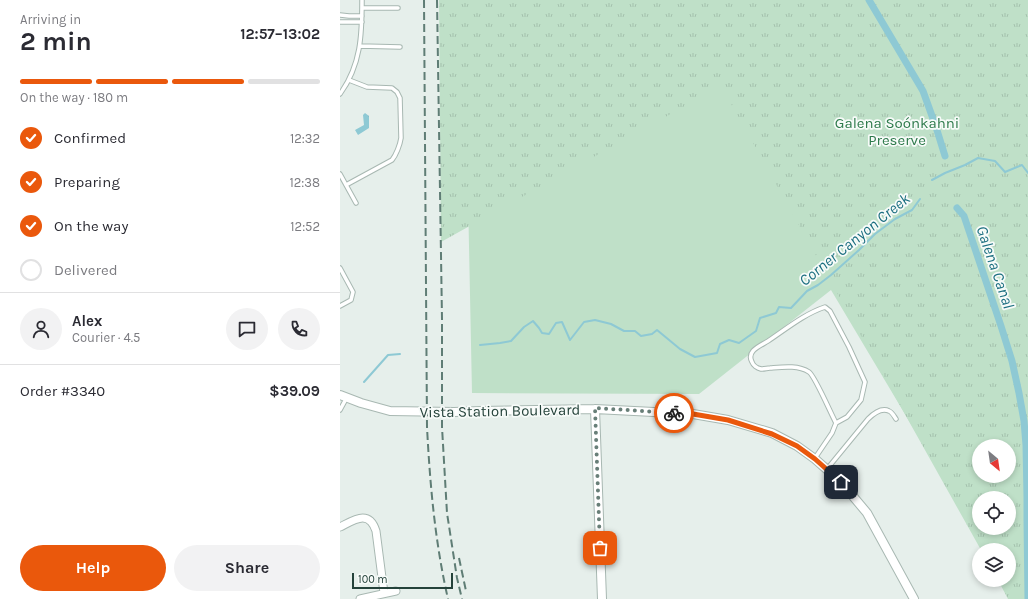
<!DOCTYPE html>
<html lang="en">
<head>
<meta charset="utf-8">
<style>
  body { margin:0; font-family:Karla,sans-serif; background:#f2f2f3; color:#2b2b33; height:100vh; display:flex; flex-direction:column; font-size:15px; white-space:nowrap }
  * { box-sizing:border-box; margin:0 }
  p { font-size:13px; color:#7c7c81 }
  .icon { flex:none; width:22px; height:22px; fill:none; stroke:currentColor; stroke-width:2; stroke-linecap:round; stroke-linejoin:round }
  .map { position:relative; flex:1; overflow:hidden }
  .side { display:flex; flex-direction:column; background:#fff; width:340px }
  .side>* { flex:none }
  .needle { width:26px; rotate:151deg }
  .buttons { position:absolute; left:632px; top:439px; display:grid; gap:8px }
  .buttons a { display:grid; place-items:center; width:44px; height:44px; border-radius:50%; background:#fff; box-shadow:0 2px 6px #0003; font-size:20px }
  .scale { position:absolute; left:12px; bottom:10px; width:101px; box-sizing:border-box; padding-left:4px; border:2px solid #24423a; border-top:0; font-size:11px; line-height:14px; white-space:nowrap; color:#24423a; -webkit-text-stroke:3px #f7fbf9; paint-order:stroke }
  .pin { position:absolute; display:grid; place-items:center; width:34px; height:34px; color:#fff; margin:-17px; border-radius:8px; box-shadow:0 2px 6px #0006 }
  .courier { position:absolute; display:grid; place-items:center; width:40px; height:40px; margin:-20px; border:3px solid #ea580c; border-radius:50%; background:#fff; color:#222; box-shadow:0 1px 5px #0007 }
  .overview em { font-style:normal; font-weight:700 }
  .overview div { display:flex; flex-direction:column-reverse }
  .overview { display:flex; align-items:center; justify-content:space-between; height:68px; padding:0 20px }
  h1 { font-size:26px; font-weight:700; line-height:30px }
  .bar { display:grid; grid-template-columns:repeat(4,1fr); gap:6px 4px; align-content:center; height:48px; padding:0 20px }
  .bar i { height:5px; border-radius:3px; background:#e1e1e2 }
  .bar .selected { background:#ea580c }
  .bar p { grid-column:span 4 }
  .line { display:flex; align-items:center; gap:10px; padding:0 20px; border-top:1px solid #e1e1e2 }
  .line div { flex:1 }
  .round { display:grid; place-items:center; flex:none; width:42px; height:42px; border-radius:21px; background:#f2f2f3 }
  ol { padding:0 20px; list-style:none }
  li { display:flex; align-items:center; gap:12px; height:44px }
  li p { margin-inline-start:auto }
  li .icon { padding:4px; border-radius:50%; background:#ea580c; color:#fff; stroke-width:4 }
  li:last-child { color:#7c7c81 }
  li i { width:22px; height:22px; border:2px solid #e1e1e2; border-radius:50% }
  .primary-button { display:flex; gap:8px; margin-top:auto; padding:8px 20px }
  .primary-button a { flex:1; height:46px; border-radius:24px; background:#ea580c; color:#fff; font-size:16px; font-weight:700; line-height:46px; text-align:center }
  .primary-button a+a { background:#f2f2f3; color:#2b2b33 }
  main { display:flex; flex:1; min-height:0 }
  .map>svg:first-child { display:block }
  .grass { fill:#bfe0c8; fill-rule:evenodd }
  .park { fill:url(#park-tufts); fill-rule:evenodd }
  .water { fill:url(#water-ripples) }
  .lines { fill:none; stroke-linecap:round; stroke-linejoin:round }
  .stream { stroke:#8ec9d4; stroke-width:2 }
  .canal { stroke:#8ec9d4; stroke-width:7 }
  .service-casing { stroke:#a8b8b2; stroke-width:5.5 }
  .minor-casing { stroke:#a8b8b2; stroke-width:9 }
  .tertiary-casing { stroke:#a8b8b2; stroke-width:10 }
  .service { stroke:#fff; stroke-width:3.5 }
  .minor { stroke:#fff; stroke-width:7 }
  .tertiary { stroke:#fff; stroke-width:8 }
  .rail { stroke:#5f7d75; stroke-width:2; stroke-dasharray:8 4; stroke-linecap:butt }
  .done { stroke:#687f78; stroke-width:4; stroke-dasharray:0 7.2 }
  .route { stroke:#ea580c; stroke-width:5 }
  .labels { text-anchor:middle; stroke-width:3.5; stroke-linejoin:round; paint-order:stroke }
  .park-label { font-size:15px; fill:#2d7a4b; stroke:#f7fbf9 }
  .street-label { font-size:15px; fill:#24423a; stroke:#f7fbf9 }
  .water-label { font-size:16px; font-style:italic; fill:#1c6f80; stroke:#f7fbf9 }
</style>
</head>
<body>
<main>
<section class="side">
<div class="overview"><div><h1>2 min</h1><p>Arriving in</p></div><em>12:57–13:02</em></div>
<div class="bar"><i class="selected"></i><i class="selected"></i><i class="selected"></i><i></i><p>On the way · 180 m</p></div>
<ol>
<li><svg class="icon" aria-label="check" viewBox="0 0 24 24"><path d="M5 12l5 5 9-10"/></svg>Confirmed<p>12:32</p></li>
<li><svg class="icon" aria-label="check" viewBox="0 0 24 24"><path d="M5 12l5 5 9-10"/></svg>Preparing<p>12:38</p></li>
<li><svg class="icon" aria-label="check" viewBox="0 0 24 24"><path d="M5 12l5 5 9-10"/></svg>On the way<p>12:52</p></li>
<li><i></i>Delivered</li>
</ol>
<div class="line" style="height:72px"><a class="round"><svg class="icon" aria-label="person" viewBox="0 0 24 24"><circle cx="12" cy="8" r="4"/><path d="M4 21q1-7 8-7t8 7"/></svg></a><div><b>Alex</b><p>Courier · 4.5</p></div><a class="round"><svg class="icon" aria-label="chat" viewBox="0 0 24 24"><path d="M4 5h16v11H9l-5 4z"/></svg></a><a class="round"><svg class="icon" aria-label="phone" viewBox="0 0 24 24"><path d="M5 4h4l2 5-3 2q2 4 5 5l2-3 5 2v4C11 20 4 13 5 4z"/></svg></a></div>
<div class="line" style="height:52px"><div>Order #3340</div><b>$39.09</b></div>
<div class="primary-button"><a>Help</a><a>Share</a></div>
</section>
<div class="map">
<svg width="688" height="599" viewBox="0 0 688 599">
  <defs>
    <pattern id="park-tufts" width="24" height="20" patternUnits="userSpaceOnUse"><rect width="24" height="20" fill="#bfe0c8"/><path d="M3 7l-1-3M5 7V3M7 7l1-3M15 17l-1-3M17 17v-4M19 17l1-3" fill="none" stroke="#a4c1ad"/></pattern>
    <pattern id="water-ripples" width="26" height="14" patternUnits="userSpaceOnUse"><rect width="26" height="14" fill="#8ec9d4"/><path d="M2 4q2-2 4 0t4 0M15 11q2-2 4 0t4 0" fill="none" stroke="#74a5ad"/></pattern>
  </defs>
  <rect width="100%" height="100%" fill="#e6efeb"/>
  <!-- grass -->
  <path class="grass" d="M124,0H637L688,599L669,580V550H646L491,290L359,394L132,393ZM639,446H669V476H639ZM639,498H669V528H639Z"/>
  <!-- park -->
  <path class="park" d="M99,0H688V599H668L658,580H669V550H641L381,86L101,242ZM639,446H669V476H639ZM639,498H669V528H639Z"/>
  <!-- water -->
  <path class="water" d="M25,113L29,116V128L18,135L15,130L24,125L23,115Z"/>
  <g class="lines">
    <!-- stream -->
    <path class="stream" d="M592,180L605,173L625,165L638,158L655,161L665,172L682,165L688,173
      M140,345L160,343L171,341L184,327L193,321L199,328L202,333L209,334L216,323L222,322L230,340L244,322L255,320L271,324L284,331H295L301,336L312,334L317,330L340,349L355,357L377,353L380,344L389,340L399,343L416,331L420,318L436,313L439,307L451,308L467,291L478,285L491,275L519,250L535,234L555,219L572,210L580,199
      M24,382L48,355L60,354"/>
    <!-- canal -->
    <path class="canal" d="M529,0L583,91L596,127L605,156
      M617,208L624,216L661,326L672,361L679,393L684,421L686,445L687,497V519L688,599"/>
    <!-- service casing -->
    <g class="service-casing">
      <path id="service" d="M22,8H58
        M0,15L9,16H22
        M0,22H22
        M20,46L60,47
        M0,94C21,65 22,35 22,0
        M0,174L16,203
        M6,185L52,160C56,155 60,145 61,138L60,98L57,92L52,88L27,87L9,80
        M0,268L13,292L11,300L0,306
        M0,410L6,399
        M475,458L492,433L496,423L507,417L521,400L525,382L509,347L490,311L485,307C464,314 446,329 428,341C420,346 406,351 412,362C413,365 417,368 421,369C424,369 428,368 430,368C443,367 458,365 469,372C475,376 491,414 496,423
        M487,469L528,419C533,414 541,407 549,411C552,412 554,416 556,419"/>
    </g>
    <!-- minor casing -->
    <g class="minor-casing">
      <path id="minor" d="M0,527C14,520 29,509 36,531L44,593
        M20,599L56,591"/>
    </g>
    <!-- tertiary casing -->
    <g class="tertiary-casing">
      <path id="tertiary" d="M0,395L21,403L50,411L114,412L142,411L255,409L353,414L388,420L432,433L457,446L475,459L501,482L527,513L574,599
        M255,409L262,599"/>
    </g>
    <!-- service -->
    <use href="#service" class="service"/>
    <!-- minor -->
    <use href="#minor" class="minor"/>
    <!-- tertiary -->
    <use href="#tertiary" class="tertiary"/>
    <!-- rail -->
    <path class="rail" d="M84,0L87,427C90,485 95,542 108,599
      M97,0L102,319V427L107,513L117,578L122,599
      M119,558L126,591"/>
  </g>
  <g class="lines">
    <!-- done -->
    <path class="done" d="M260,548L255,408L334,413"/>
    <!-- route -->
    <path class="route" d="M334,413L353,414L388,420L432,434L457,446L475,459L501,482"/>
  </g>
  <g class="labels">
    <!-- park labels -->
    <g class="park-label">
      <text x="557" y="128">Galena Soónkahni<tspan x="557" dy="17">Preserve</tspan></text>
    </g>
    <!-- street labels -->
    <g class="street-label">
      <text transform="translate(160 411) rotate(-1)" y="5">Vista Station Boulevard</text>
    </g>
    <!-- water labels -->
    <g class="water-label">
      <text transform="translate(514 239) rotate(-39)" y="6">Corner Canyon Creek</text>
      <text transform="translate(656 267) rotate(71)" y="6">Galena Canal</text>
    </g>
  </g>
</svg>
<div class="buttons">
<a><svg class="needle" viewBox="-14 -14 28 28"><path d="M0-13l5 13h-10z" fill="#e53935"/><path d="M0 13l5-13h-10z" fill="#7c7c81"/></svg></a>
<a><svg class="icon" aria-label="locate" viewBox="0 0 24 24"><circle cx="12" cy="12" r="6"/><path d="M12 2v4M12 18v4M2 12h4M18 12h4"/></svg></a>
<a><svg class="icon" aria-label="layers" viewBox="0 0 24 24"><path d="M12 4l9 5-9 5-9-5zM3 14l9 5 9-5"/></svg></a>
</div>
<div class="scale">100 m</div>
<div class="pin" style="left:260px;top:548px;background:#ea580c"><svg class="icon" aria-label="bag" viewBox="0 0 24 24"><path d="M5 8h14l-1 12H6zM9 8a3 3 0 0 1 6 0"/></svg></div>
<div class="pin" style="left:501px;top:482px;background:#1f2937"><svg class="icon" aria-label="home" viewBox="0 0 24 24"><path d="M3 11l9-7 9 7M6 9v11h12V9"/></svg></div>
<div class="courier" style="left:334px;top:413px"><svg class="icon" aria-label="bike" viewBox="0 0 24 24"><circle cx="6" cy="16" r="4"/><circle cx="18" cy="16" r="4"/><path d="M6 16l4-8h5l3 8M10 8l3 8H6M13 5h3"/></svg></div>
</div>
</main>
</body>
</html>
